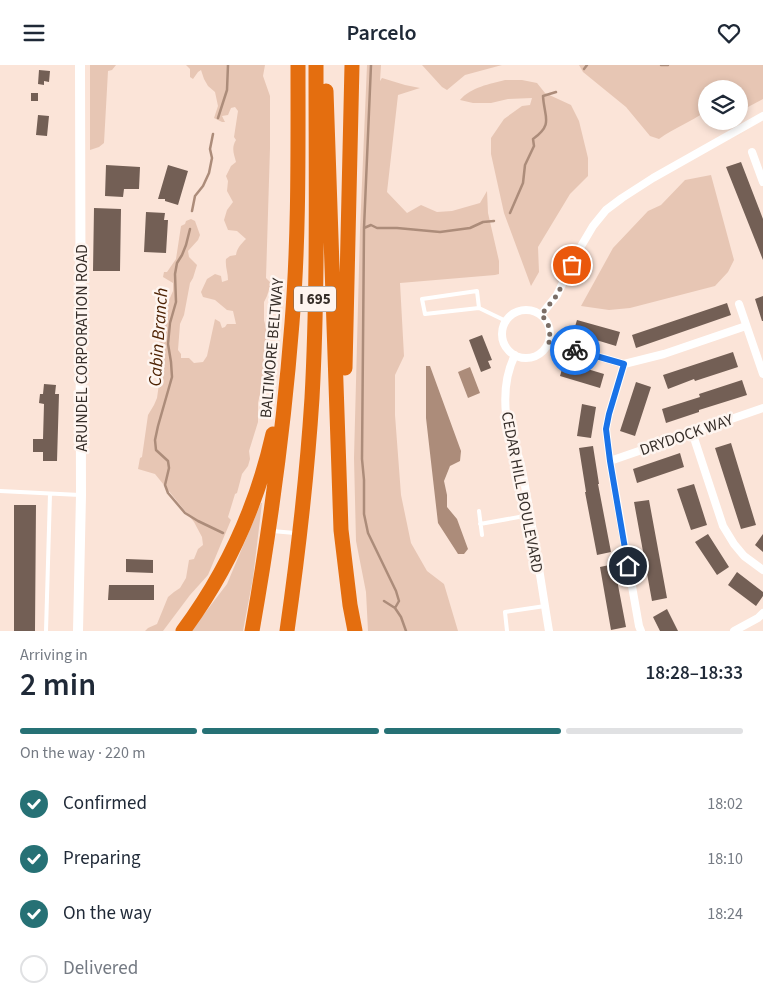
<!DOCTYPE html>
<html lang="en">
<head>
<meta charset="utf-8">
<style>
  body { margin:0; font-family:"Source Sans 3",sans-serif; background:#f6f6f7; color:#1f2937; height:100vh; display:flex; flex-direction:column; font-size:19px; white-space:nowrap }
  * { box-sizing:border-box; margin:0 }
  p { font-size:16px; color:#747a83 }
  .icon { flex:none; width:28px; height:28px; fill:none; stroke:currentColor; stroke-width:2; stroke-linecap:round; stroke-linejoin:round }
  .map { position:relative; height:566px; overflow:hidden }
  .sheet { display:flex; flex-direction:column; background:#fff; flex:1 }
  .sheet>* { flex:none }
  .tools { position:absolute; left:698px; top:15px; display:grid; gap:10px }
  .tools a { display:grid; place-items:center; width:50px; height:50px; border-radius:50%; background:#fff; box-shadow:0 2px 8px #0003; font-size:25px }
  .pin { position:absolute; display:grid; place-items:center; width:42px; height:42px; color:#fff; margin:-21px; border:2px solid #fff; border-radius:50%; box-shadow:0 1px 5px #0007 }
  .courier { position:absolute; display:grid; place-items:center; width:50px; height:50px; margin:-25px; border:4px solid #1a73e8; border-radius:50%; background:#fff; color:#222; box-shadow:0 1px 6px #0007 }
  .head em { font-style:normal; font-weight:600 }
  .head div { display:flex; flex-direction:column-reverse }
  .head { display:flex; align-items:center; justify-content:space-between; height:85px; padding:0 20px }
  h1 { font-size:32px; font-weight:600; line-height:38px }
  .bar { display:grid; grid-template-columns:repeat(4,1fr); gap:8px 5px; align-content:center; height:60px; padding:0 20px }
  .bar i { height:6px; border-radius:4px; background:#e0e1e3 }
  .bar .active { background:#267175 }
  .bar p { grid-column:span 4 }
  ol { padding:0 20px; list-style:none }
  li { display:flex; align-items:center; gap:15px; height:55px }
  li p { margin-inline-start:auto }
  li .icon { padding:5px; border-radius:50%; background:#267175; color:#fff; stroke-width:4 }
  li:last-child { color:#747a83 }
  li i { width:28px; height:28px; border:2px solid #e0e1e3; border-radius:50% }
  header { display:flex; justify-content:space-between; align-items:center; height:65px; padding:0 20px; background:#fff; font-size:22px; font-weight:600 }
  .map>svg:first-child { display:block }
  .green { fill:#e7c6b4 }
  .water { fill:#ac8c7a }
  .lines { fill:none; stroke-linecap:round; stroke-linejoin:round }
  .stream { stroke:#ac8c7a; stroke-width:2.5 }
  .building { fill:#735f55 }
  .service { stroke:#fff; stroke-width:4 }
  .minor { stroke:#fff; stroke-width:8 }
  .tertiary { stroke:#fff; stroke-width:10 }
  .motorway { stroke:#e46e0f; stroke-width:15 }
  .done { stroke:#7b6e66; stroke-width:5; stroke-dasharray:0 9 }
  .route { stroke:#1a73e8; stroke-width:6 }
  .labels { text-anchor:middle; stroke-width:5; stroke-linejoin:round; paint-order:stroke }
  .shield { fill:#fef5f0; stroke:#726a65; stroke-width:1 }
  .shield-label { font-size:15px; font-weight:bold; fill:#362e29 }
  .street-label { font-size:16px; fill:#362e29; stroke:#fef5f0 }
  .water-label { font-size:18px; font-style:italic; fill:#4d2203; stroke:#fef5f0 }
</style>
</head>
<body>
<header><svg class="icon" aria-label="menu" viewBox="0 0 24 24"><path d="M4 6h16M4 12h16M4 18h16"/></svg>Parcelo<svg class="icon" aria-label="heart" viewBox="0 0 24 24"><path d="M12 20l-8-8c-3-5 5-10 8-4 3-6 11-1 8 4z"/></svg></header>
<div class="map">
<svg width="763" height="566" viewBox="0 0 763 566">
  <rect width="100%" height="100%" fill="#fbe4d8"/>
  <!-- green -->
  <path class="green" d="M90,0H116L112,5L108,6L104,78L99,82L90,85Z
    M186,0H265L263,11L270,31V83L266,213L271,218L267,231L264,237V255L269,275V300L265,307L258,338V357L249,386L250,394L248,401L242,409L237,428L235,429L228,452L231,455L208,510L190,530L163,566H145L148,563L157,559L168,532L174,527L180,523L186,513L189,495L194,494L198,484L203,480L202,472L194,457L155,409L138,404L140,393L142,392L148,350L154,340L157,333L159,319L157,312L160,270L164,268L166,242L173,226V218L163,212L164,207H167L176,194L181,161L185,159L186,156L191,154L195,156L200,170L198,175L188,186L189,192L197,200L193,213L190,218L184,250L180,259L178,285L181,289V293H189L194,298L203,297L207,291L215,254L220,257L222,263L225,262L227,259H236L233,246L227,245L215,235L203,232L201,227L207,214L215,209L221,211L222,217L228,215C228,207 225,202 226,194L230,191L236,190C237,183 241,179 246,174L237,166L228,165L224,155L227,145L233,137L227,126L228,116L226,111L231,101L236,97C234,89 231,83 236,75L234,72L238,46L235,42L231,43L228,50L222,51L225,57H222L214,53L218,41L215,27L208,21L204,14L201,5L198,7L193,14L190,12V4Z
    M367,0H381L380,16L382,13L405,20L420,23L398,30L387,127L407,148L421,140L437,147L452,146L480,138L487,126L488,148L499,196V209L495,210L400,218L404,291L395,310V350L401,430L411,478L427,506L444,519L458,566H368L366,527L356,476L354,393L360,165Z
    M422,0H502L465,10L447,25L442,22Z
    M579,0H763V34L748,42L739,46V24H706V46C691,57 674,63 659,74L650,71L626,42L583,7Z
    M505,15H522L537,18L545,28L571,40L579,56L588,93V111L570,129L538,182L539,207L531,221L504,148L491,89V73L504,54L522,41L530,40L532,33L508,34L491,38H473L460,35C471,22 490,19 505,15Z
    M711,110L734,195L728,207L715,221L630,243L609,245L581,241L613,183L648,146L661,140L685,115Z
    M261,438H262L253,513L243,566H191L227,519Z"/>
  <!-- water -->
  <path class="water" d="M426,301H430L461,386L460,396L450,401L444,416L447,430V442L457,454L468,484L464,489H458L438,458L426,353Z
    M470,302L480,328L468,333L458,307Z"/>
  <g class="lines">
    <!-- stream -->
    <path class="stream" d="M371,0L364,163L362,394L364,415V449L368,468L396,526L399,536L395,543
      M661,0H668
      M584,4L587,0
      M218,53L227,25L228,0
      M192,146L195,131L203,121L209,108L212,93L210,84L213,69
      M510,148L523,118L525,100L534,81L533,74C554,59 544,52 543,31L556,27
      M364,163L371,160L377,163H397L440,167L470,163L483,157L494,156
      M190,164L186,180L182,190L177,198L175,209L176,237L170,258L168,279L171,297L172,312L158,361L155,375L156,385L168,396L169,403L165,420L168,428L185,448L198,456L223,468
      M384,536L395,543L401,552L406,566"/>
  </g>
  <!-- building -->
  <path class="building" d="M39,5L50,6L49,17L44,16V20L38,19Z
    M31,28H38V36H31Z
    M38,50L49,51L47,71L36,70Z
    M741,97L763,154V195L726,102Z
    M106,100L140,102L139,124H124L123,132L105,131Z
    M168,100L188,106L178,140L165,136V134H158Z
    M94,143L121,144L120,206H93Z
    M146,147L165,148L164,155H168L166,188L144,187Z
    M763,231V256H762L755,234Z
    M727,238L731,250L636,283L632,270Z
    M577,255L620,267L616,281L573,268Z
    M482,270L492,295L488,296L491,303L481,307L469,275Z
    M733,287L738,302L695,316L694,314L668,324L663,310Z
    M564,297L604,309L600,323L560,311Z
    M742,315L747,330L699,345V347L666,358L662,344L700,332L699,329Z
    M636,317L651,322L635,371L620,366Z
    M44,319L56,320L55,329H59L57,396H43V387H33V374H43L44,339L39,338L40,329H43Z
    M582,339L596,342L591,373L577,371Z
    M731,378L756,460L741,464L715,383Z
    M593,381L599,419H598L611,487L597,490L585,427H586L579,383Z
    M680,388L684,402L637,418L633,404Z
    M694,419L707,460L691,465L677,424Z
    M649,435L667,533L652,536L634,437Z
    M14,440H36L35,566H14Z
    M708,469L729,502L717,510L695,477Z
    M763,469V487L755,480Z
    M126,494L153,495V508L126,507Z
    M614,499L626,562L611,565L600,502Z
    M737,507L763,527V531L756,541L728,520Z
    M109,520H154V535H108Z
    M667,544L678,566H660L653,552Z"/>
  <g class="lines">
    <!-- service -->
    <path class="service" d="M479,243L477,226L422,234L425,249L479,243L506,256
      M0,426L80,430
      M479,446L482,470
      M480,459L530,450
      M272,466L295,468
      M46,566L50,429
      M507,566L505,547L545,541"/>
    <!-- minor -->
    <path class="minor" d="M752,87L763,117
      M739,239L763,309
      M502 269a24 24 0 1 1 48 0a24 24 0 1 1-48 0Z
      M541,250L557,230L577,188L593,161L606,145L622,133L653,113L763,51
      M549,277L624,299L664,289L746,261
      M515,290C506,308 504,329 506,349C508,366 517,383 521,400C532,455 540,511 549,566
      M624,299L609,349L606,364L610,396L639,561L641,566
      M692,367L723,461L734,479L744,491L763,505
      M610,396L763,343
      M734,566L758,553L763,548"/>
    <!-- tertiary -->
    <path class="tertiary" d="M78,566L81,430L80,0"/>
    <!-- motorway -->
    <path class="motorway" d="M326,26L341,465L350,540L355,566
      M345,303L352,0
      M183,566C226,508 257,440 273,369
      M252,566C270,464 284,361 292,258C299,172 298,86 298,0
      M287,566C298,489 307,411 312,333C318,222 316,111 316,0"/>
  </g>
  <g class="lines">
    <!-- done -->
    <path class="done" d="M572,200L557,230L541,250C549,257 552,267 548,277L575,285"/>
    <!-- route -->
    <path class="route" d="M575,285L624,299L609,349L606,364L610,396L628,501"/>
  </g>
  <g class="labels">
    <!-- shield labels -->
    <rect class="shield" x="294" y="221.5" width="42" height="25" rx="4"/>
    <g class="shield-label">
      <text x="315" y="239">I 695</text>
    </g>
    <!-- street labels -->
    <g class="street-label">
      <text transform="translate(81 283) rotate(-90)" y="6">ARUNDEL CORPORATION ROAD</text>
      <text transform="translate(271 283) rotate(-85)" y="6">BALTIMORE BELTWAY</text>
      <text transform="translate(686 369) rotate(-19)" y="6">DRYDOCK WAY</text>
      <text transform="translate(523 427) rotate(79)" y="6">CEDAR HILL BOULEVARD</text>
    </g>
    <!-- water labels -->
    <g class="water-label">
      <text transform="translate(158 272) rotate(-86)" y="6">Cabin Branch</text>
    </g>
  </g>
</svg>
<div class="tools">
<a><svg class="icon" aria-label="layers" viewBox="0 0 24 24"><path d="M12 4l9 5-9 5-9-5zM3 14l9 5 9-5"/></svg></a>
</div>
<div class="pin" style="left:572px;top:200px;background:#ea580c"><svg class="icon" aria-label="bag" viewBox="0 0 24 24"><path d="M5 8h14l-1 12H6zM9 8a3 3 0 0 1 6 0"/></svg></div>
<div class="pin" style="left:628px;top:501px;background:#1f2937"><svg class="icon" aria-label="home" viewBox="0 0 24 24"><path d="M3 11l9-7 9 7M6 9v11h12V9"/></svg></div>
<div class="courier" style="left:575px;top:285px"><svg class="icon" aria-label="bike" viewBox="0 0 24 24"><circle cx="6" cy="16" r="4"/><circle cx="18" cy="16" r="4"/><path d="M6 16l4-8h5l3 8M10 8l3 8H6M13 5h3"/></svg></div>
</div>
<section class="sheet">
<div class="head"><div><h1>2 min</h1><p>Arriving in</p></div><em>18:28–18:33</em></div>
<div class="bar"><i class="active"></i><i class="active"></i><i class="active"></i><i></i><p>On the way · 220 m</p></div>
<ol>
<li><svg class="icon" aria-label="check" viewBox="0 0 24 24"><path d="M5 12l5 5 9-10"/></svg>Confirmed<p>18:02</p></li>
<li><svg class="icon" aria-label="check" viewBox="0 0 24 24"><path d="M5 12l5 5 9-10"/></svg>Preparing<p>18:10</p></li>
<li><svg class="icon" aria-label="check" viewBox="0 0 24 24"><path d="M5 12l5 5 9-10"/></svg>On the way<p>18:24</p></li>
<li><i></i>Delivered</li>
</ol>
</section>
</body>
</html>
